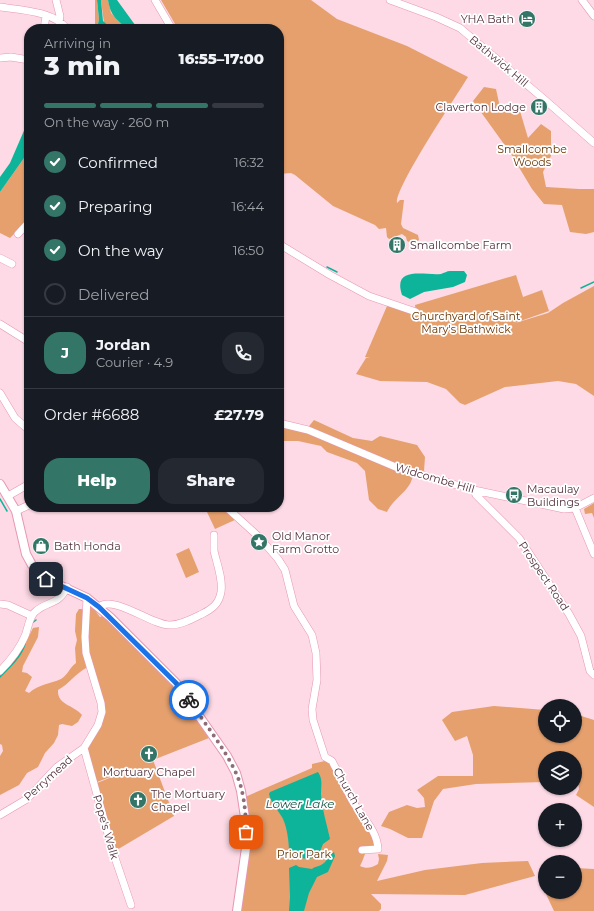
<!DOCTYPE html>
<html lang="en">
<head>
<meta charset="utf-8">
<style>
  body { margin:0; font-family:Montserrat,sans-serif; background:#242831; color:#f1f3f6; height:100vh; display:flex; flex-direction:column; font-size:15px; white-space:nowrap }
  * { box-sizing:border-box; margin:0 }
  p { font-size:13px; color:#9ea1a6 }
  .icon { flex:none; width:22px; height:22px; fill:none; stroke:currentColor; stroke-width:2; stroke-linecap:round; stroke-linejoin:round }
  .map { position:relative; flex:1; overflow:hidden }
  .side { position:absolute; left:24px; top:24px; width:260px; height:488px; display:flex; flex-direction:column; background:#171b24; border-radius:16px; box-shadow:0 1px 3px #0004 }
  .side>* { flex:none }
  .buttons { position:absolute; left:538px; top:699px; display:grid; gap:8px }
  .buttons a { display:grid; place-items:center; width:44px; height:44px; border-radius:50%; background:#171b24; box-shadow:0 1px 3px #0004; font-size:20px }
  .pin { position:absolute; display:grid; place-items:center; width:34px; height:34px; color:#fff; margin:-17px; border-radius:8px; box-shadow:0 2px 6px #0006 }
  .courier { position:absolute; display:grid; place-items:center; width:40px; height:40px; margin:-20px; border:3px solid #1a73e8; border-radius:50%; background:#fff; color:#222; box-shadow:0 1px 5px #0007 }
  .head em { font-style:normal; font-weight:800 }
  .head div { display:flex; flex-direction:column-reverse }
  .head { display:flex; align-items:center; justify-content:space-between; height:68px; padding:0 20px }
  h1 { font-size:26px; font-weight:800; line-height:30px }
  .bar { display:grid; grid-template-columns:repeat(4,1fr); gap:6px 4px; align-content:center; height:48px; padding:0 20px }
  .bar i { height:5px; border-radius:3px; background:#363941 }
  .bar .current { background:#337567 }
  .bar p { grid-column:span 4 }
  .line { display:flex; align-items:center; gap:10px; padding:0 20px; border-top:1px solid #363941 }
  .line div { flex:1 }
  .round { display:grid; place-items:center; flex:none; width:42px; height:42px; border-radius:16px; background:#242831 }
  ol { padding:0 20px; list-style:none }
  li { display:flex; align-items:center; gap:12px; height:44px }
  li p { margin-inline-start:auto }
  li .icon { padding:4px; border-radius:50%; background:#337567; color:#fff; stroke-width:4 }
  li:last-child { color:#9ea1a6 }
  li i { width:22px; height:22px; border:2px solid #363941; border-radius:50% }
  .button { display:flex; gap:8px; margin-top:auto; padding:8px 20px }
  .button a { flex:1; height:46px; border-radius:16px; background:#337567; color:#fff; font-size:16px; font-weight:800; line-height:46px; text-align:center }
  .button a+a { background:#242831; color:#f1f3f6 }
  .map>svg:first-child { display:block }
  .green { fill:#e5a06e }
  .water { fill:#0db499 }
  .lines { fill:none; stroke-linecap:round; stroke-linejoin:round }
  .stream { stroke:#0db499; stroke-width:1.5 }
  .minor-casing { stroke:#e797b3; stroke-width:8 }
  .major-casing { stroke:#e797b3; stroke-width:10 }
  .minor { stroke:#fff; stroke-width:7 }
  .major { stroke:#fff; stroke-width:8 }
  .done { stroke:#8e6c78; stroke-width:4; stroke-dasharray:0 7.2 }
  .route { stroke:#1a73e8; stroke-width:5 }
  .labels { text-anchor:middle; stroke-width:3.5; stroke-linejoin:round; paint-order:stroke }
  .poi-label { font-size:11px; fill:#52313d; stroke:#fff; text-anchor:start }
  .street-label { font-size:11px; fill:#52313d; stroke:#fff }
  .park-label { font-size:11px; fill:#683400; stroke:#fff }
  .water-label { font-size:12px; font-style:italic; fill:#20584c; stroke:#fff }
</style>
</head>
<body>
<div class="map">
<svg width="594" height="911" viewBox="0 0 594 911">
  <rect width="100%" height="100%" fill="#fddae5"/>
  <!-- green -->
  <path class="green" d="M95,0H97L99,19L97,29H95Z
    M101,0H108L111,13L127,29H112L104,23Z
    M161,0H311L337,19L407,46L468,77C457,95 394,189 397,203L400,200H404L401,224L403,228L418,235L419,240L414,244L407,241L406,237L402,234L389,239L387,237L386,228L379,229L375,225L333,206L295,175L291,173L279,174V29H178Z
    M484,87L496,89L501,112L513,108L520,111L528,138L541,124L551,131V156L543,172L546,187L579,189H594V232L586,234L570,232L562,205L544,204L532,189L511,154L473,101Z
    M29,151V219L10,238L0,233V192Z
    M516,275L523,297L542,290L549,311L512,324L548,313L563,303L594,286V396L576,384L558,381L505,387L465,405L460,403L446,389L427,382L380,381L356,374L366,358H370L365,357L387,306L416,312L415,305Z
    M314,420L353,438L372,441L380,436L417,445L425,457L424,471L413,470C412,473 413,477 412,479C409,491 392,500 387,512L378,509L369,500L365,471L357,463L327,452L321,446L298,441H281L279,442V426L306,430Z
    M594,503V518L592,513L585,514L584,509Z
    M207,507H223L237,519L215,529L207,512Z
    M189,548L199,572L186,578L176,554Z
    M91,605L100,617L104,615L177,688L209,738L153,760L174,816L115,851L97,783L134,768L97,782L89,762L88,748L103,715L89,653L87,637L89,606Z
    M79,609H82L84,612L86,668C75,674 69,684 58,690C57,705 74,705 82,715L78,722L72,726L62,724L59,725L58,735L54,743L45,753L38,767L27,773L19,785L0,795V756L3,751L2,745L0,744V674L29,636L33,628L39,627L38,637L23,666L22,672L27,673L32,677L25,691L29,693C39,684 50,684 61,679C67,676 70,667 76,663L75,648L77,640L75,631L76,614Z
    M494,706L545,710V736H575V714L594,720V807L576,795L579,789L578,782H575V758H545V782L476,784L443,789L434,801L422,838H408L390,829L381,826L389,812L407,805L417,808L425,807L424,798L417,790L438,776H473V755L467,736L455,741L442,720L452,712Z
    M329,760L364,821L377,846C361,854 367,853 360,866C366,869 372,868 378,864L379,859L378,854L388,855L387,861L377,881L425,870L482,863L528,861L535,876L465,895L371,894L381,904V909L379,911H239L250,832L245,797L312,768V764Z
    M575,868L594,869V911H554L545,892H575Z"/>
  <!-- water -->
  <path class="water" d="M97,0H101L103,21L112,29H97L99,19Z
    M108,0H117L138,29H127C116,18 111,17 108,0Z
    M29,119V151L0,192V177L10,163Z
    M450,271H464L467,275L465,282L453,287L424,292L410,299L402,295C392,265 426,276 441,274C444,273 447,271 450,271Z
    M318,772C323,779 321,786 321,794C322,810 327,824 330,839L323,844L318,857L308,859L294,857L289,852C289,842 287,823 280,814C276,808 271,802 269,794L270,792Z
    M334,852L335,856L328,872L317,877L309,893L304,911H289L290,897L289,868L296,865L299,867L312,869C315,866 318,867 321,865C327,862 329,855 334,852Z"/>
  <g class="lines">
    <!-- stream -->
    <path class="stream" d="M327,267L337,272
      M581,288L594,282
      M0,499L7,511
      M32,623L36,620
      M0,677C10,667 21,657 25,644"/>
    <!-- minor casing -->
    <g class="minor-casing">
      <path id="minor" d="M56,0L60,16L59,22
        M155,0L172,29
        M390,0L436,17L460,28L545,100L594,143
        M582,0L594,16
        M0,7C20,10 54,11 67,29
        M44,29L46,16
        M0,58L11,57L29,60
        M18,234L29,222
        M279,244L330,275L369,296L416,312
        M0,258L12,264
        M0,324L29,342
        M0,393L15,418L29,430
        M279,423L308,430L398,468L474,490L564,509L575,508L594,498
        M474,490L476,495L519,538L569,614L581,636L590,671L594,675
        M8,496L29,484
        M226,507L259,537L278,559L285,570L294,606L312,635L316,653L317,680L312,709L313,720L325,757L332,761L334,765C341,777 346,790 353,802C362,817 377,830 378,849L362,850
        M575,508L594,554
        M16,511L29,505
        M0,604L8,605L32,616
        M99,607C113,594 153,626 170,625C181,625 192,619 202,614C212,609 219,604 221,592C223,579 217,564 214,551C214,546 214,540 214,535
        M0,671C10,661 19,650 25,636C28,629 29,616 36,611C48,601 59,605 67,587
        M84,748L113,852L131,905
        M0,815L27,799L57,767L84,748L98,725L102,712L101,703L86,653L85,637L87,598"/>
    </g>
    <!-- major casing -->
    <g class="major-casing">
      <path id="major" d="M0,484L16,511L26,554L32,565L46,579L87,598L110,617L176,683L227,756L236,773L241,791L246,824L247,841L237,911"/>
    </g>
    <!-- minor -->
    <use href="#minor" class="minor"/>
    <!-- major -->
    <use href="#major" class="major"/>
  </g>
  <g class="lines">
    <!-- done -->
    <path class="done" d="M189,700C205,724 223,746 235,771C244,789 246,813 246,832"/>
    <!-- route -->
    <path class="route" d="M46,579L87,598L99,607L176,683L189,700"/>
  </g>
  <!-- icons -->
  <defs>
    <g id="hotel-disc" transform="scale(0.9)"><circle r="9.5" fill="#337567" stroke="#fff"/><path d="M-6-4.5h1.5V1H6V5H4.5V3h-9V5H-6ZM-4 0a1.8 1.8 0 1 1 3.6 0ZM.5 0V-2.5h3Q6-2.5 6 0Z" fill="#fff"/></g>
    <g id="building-disc" transform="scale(0.9)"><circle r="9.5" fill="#337567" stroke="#fff"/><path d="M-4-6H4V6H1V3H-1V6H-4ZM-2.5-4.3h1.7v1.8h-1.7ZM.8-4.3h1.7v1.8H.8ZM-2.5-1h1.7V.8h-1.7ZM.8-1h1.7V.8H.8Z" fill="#fff"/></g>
    <g id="bus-disc" transform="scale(0.9)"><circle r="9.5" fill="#337567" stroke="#fff"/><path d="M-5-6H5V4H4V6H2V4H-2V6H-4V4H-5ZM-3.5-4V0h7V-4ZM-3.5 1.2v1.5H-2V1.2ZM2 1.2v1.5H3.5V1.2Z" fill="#fff"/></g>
    <g id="sight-disc" transform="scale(0.9)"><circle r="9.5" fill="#337567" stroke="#fff"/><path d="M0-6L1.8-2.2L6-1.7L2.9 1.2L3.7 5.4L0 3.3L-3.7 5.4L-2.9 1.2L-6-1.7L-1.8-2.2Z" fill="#fff"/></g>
    <g id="shop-disc" transform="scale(0.9)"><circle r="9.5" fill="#337567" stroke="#fff"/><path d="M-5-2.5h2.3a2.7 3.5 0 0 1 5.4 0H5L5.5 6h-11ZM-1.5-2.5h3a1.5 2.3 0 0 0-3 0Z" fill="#fff"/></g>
    <g id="church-disc" transform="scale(0.9)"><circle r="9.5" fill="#337567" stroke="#fff"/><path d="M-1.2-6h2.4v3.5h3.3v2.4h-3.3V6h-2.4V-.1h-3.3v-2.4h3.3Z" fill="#fff"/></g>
  </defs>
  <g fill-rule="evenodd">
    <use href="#hotel-disc" x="527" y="19"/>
    <use href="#building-disc" x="539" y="107"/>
    <use href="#building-disc" x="397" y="245"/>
    <use href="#bus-disc" x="514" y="495"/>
    <use href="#sight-disc" x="259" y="542"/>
    <use href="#shop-disc" x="41" y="546"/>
    <use href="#church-disc" x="149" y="754"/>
    <use href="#church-disc" x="138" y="800"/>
  </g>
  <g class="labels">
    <!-- poi labels -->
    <g class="poi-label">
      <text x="514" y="23" text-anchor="end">YHA Bath</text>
      <text x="526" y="111" text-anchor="end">Claverton Lodge</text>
      <text x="410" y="249">Smallcombe Farm</text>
      <text x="527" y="493">Macaulay<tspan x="527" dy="13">Buildings</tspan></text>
      <text x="272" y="540">Old Manor<tspan x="272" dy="13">Farm Grotto</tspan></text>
      <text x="54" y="550">Bath Honda</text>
      <text x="149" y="776" text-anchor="middle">Mortuary Chapel</text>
      <text x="151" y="798">The Mortuary<tspan x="151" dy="13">Chapel</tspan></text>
    </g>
    <!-- street labels -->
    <g class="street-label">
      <text transform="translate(499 61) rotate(40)" y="4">Bathwick Hill</text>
      <text transform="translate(435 478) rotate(16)" y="4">Widcombe Hill</text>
      <text transform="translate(544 576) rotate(56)" y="4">Prospect Road</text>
      <text transform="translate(48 778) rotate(-42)" y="4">Perrymead</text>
      <text transform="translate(354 799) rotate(60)" y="4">Church Lane</text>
      <text transform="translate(106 827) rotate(74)" y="4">Pope's Walk</text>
    </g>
    <!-- park labels -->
    <g class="park-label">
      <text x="532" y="153">Smallcombe<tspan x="532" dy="13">Woods</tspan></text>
      <text x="466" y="320">Churchyard of Saint<tspan x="466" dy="13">Mary's Bathwick</tspan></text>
      <text x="304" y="858">Prior Park</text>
    </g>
    <!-- water labels -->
    <g class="water-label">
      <text x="300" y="808">Lower Lake</text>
    </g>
  </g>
</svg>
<div class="buttons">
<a><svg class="icon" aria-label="locate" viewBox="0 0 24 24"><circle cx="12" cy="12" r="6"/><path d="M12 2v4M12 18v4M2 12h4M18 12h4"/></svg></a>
<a><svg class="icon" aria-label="layers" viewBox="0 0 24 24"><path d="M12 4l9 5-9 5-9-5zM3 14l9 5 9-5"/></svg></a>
<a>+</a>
<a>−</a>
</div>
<div class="pin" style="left:246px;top:832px;background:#ea580c"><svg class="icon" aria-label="bag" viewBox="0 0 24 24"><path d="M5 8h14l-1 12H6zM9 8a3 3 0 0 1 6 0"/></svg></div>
<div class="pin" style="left:46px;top:579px;background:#1f2937"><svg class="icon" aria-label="home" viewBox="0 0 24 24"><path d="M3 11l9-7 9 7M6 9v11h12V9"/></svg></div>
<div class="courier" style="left:189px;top:700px"><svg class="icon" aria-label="bike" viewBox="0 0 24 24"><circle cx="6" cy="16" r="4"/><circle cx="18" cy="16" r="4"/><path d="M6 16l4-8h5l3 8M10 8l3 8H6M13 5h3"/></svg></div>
<section class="side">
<div class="head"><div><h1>3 min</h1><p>Arriving in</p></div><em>16:55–17:00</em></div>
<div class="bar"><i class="current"></i><i class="current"></i><i class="current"></i><i></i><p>On the way · 260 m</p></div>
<ol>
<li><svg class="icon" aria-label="check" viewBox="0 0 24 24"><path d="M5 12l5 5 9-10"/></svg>Confirmed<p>16:32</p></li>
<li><svg class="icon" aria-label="check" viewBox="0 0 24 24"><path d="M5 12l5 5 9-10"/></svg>Preparing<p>16:44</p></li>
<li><svg class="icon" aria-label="check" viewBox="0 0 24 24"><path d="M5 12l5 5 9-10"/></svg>On the way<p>16:50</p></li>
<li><i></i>Delivered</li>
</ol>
<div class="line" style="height:72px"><b class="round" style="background:#337567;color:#fff">J</b><div><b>Jordan</b><p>Courier · 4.9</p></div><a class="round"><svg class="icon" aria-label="phone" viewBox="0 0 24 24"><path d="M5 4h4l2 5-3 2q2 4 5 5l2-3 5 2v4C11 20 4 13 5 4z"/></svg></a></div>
<div class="line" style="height:52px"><div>Order #6688</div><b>£27.79</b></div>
<div class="button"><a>Help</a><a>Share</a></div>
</section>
</div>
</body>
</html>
